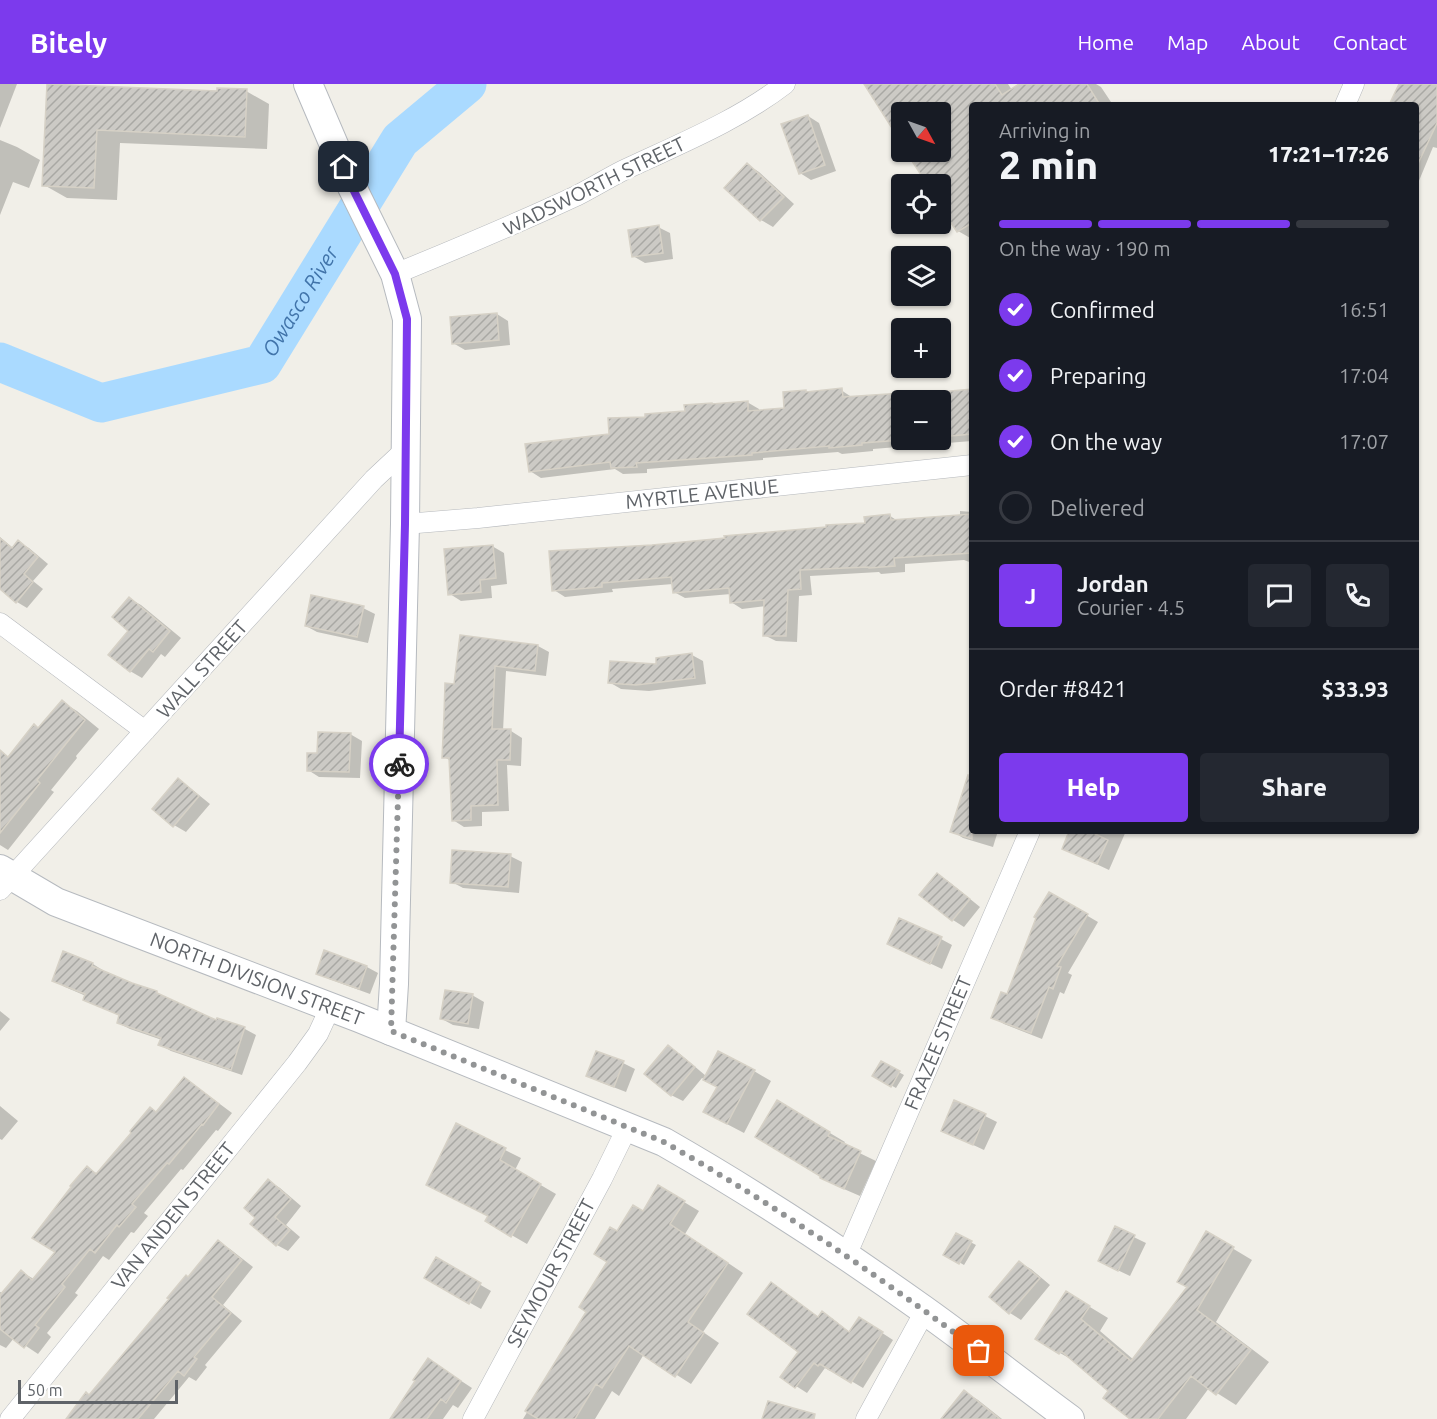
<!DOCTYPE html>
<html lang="en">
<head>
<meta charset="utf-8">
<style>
  body { margin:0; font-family:Ubuntu,sans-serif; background:#242831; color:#f1f3f6; height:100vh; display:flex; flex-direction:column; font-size:22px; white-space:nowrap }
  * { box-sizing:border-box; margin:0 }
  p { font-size:20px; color:#9ea1a6 }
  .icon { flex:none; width:33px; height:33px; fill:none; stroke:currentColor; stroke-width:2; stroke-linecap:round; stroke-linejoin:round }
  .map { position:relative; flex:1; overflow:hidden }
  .details { position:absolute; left:969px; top:18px; width:450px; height:732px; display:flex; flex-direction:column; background:#171b24; border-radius:6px; box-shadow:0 2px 4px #0004 }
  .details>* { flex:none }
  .needle { width:39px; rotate:130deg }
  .buttons { position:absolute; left:891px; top:18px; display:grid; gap:12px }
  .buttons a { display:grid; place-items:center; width:60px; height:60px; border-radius:6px; background:#171b24; box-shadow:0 2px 4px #0004; font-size:30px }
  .scale { position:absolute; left:18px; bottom:15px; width:160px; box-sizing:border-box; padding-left:6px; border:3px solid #5f6368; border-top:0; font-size:16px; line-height:21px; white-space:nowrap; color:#5f6368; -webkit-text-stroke:4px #fff; paint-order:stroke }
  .pin { position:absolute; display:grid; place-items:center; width:51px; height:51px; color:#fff; margin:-26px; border-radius:12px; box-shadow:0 3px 9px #0006 }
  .courier { position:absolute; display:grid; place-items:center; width:60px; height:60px; margin:-30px; border:4px solid #7c3aed; border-radius:50%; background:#fff; color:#222; box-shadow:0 2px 8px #0007 }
  .head em { font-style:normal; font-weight:800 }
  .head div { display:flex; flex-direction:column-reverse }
  .head { display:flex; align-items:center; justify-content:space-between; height:102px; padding:0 30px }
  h1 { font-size:39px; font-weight:800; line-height:45px }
  .bar { display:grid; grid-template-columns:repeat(4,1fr); gap:9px 6px; align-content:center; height:72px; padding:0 30px }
  .bar i { height:8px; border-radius:4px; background:#363941 }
  .bar .current { background:#7c3aed }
  .bar p { grid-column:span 4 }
  .line { display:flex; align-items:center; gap:15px; padding:0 30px; border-top:2px solid #363941 }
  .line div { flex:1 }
  .round { display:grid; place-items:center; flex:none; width:63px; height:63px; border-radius:6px; background:#242831 }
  ol { padding:0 30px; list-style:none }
  li { display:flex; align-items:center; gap:18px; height:66px }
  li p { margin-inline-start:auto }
  li .icon { padding:6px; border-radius:50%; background:#7c3aed; color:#fff; stroke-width:4 }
  li:last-child { color:#9ea1a6 }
  li i { width:33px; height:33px; border:3px solid #363941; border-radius:50% }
  .button { display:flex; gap:12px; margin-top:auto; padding:12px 30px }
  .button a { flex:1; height:69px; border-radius:6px; background:#7c3aed; color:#fff; font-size:24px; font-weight:800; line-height:69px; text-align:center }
  .button a+a { background:#242831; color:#f1f3f6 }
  header { display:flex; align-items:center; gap:36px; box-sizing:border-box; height:84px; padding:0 30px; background:#7c3aed; color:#fff }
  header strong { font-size:28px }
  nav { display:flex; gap:33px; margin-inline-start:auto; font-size:21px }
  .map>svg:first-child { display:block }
  .shadow { fill:#0003; fill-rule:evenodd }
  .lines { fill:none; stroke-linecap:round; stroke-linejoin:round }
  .river { stroke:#aadaff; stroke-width:39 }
  .building { fill:url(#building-hatch); stroke:#d6d1c6; stroke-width:1.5 }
  .street-casing { stroke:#b5b8bc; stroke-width:21 }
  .secondary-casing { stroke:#b6babf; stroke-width:30 }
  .street { stroke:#fff; stroke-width:20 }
  .secondary { stroke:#fff; stroke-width:28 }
  .done { stroke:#929495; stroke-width:6; stroke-dasharray:0 10.8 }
  .route { stroke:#7c3aed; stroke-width:8 }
  .labels { text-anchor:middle; stroke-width:4.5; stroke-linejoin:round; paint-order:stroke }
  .street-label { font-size:20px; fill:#5f6368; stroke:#fff }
  .water-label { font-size:21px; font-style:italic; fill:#4174aa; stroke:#fff }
</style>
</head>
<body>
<header>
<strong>Bitely</strong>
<nav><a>Home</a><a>Map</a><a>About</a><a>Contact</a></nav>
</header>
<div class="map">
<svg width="1437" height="1335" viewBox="0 0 1437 1335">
  <defs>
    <pattern id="building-hatch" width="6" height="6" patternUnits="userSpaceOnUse" patternTransform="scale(1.5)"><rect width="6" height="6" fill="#cccac5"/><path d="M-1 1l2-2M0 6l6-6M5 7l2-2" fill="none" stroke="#a9a8a4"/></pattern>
  </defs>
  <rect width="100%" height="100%" fill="#f1efe8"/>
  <!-- shadow -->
  <path class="shadow" d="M0,0H17L0,44Z
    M866,0H1008L1012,6L1022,0H1096L1101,3L1113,21H972V155L958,147L940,119V100H929L908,68H940V28H902Z
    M1404,0H1437V64L1433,63L1416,104V21H1390Z
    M49,2L218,9L246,7L269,20L267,65L120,59L117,116L67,114L44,101Z
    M808,32L819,39L836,87L811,96L800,89Z
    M0,56L17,63L40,76L29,104L13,98L0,131Z
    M748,81L759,88L794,120L773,143L761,136L726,104Z
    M658,143L670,149L673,175L645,179L633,172Z
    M497,230L508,237L510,261L465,266L453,259Z
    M970,299H972V357L873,365V367L842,370L838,368L763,374V376L647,385V389L623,390L615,385L541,394L530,387L647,334L747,318L759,325V327L786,325L806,307L809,309L841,306L853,314L910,310L915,313L970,306ZM902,316H940V356H902Z
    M960,427L972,428V479L964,476L905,480V488L881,490L879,488L810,492L812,511L799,512L797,558L776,557L764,551L766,522L742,525L731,518V510L685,514L674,508L673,500L612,505L613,508L565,513L554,506L653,463L866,440L890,432L898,437L960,432Z
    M0,453L13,464L18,458L29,464L48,480L33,497L43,505L27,524L17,518L0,503Z
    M492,462L504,469L507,500L491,502L492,514L461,517L450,510Z
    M130,515L141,521L181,554L165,573L161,570L142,594L130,587Z
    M363,524L375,530L368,559L317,548L306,542Z
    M462,552L538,562L549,568L546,592L506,587L503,647H511L522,654L521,682L507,681L509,727L482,728V742L464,743L453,736L451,677L444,673L456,601Z
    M692,571L703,577L706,600L649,607L621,605L609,598Z
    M62,618L77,627L99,645L76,672L77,674L51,706L54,708L8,766L0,761V681L39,645Z
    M350,650L362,657L360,694L319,693L308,686L318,671Z
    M178,696L189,703L210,720L186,748L174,741L154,724Z
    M972,696V747H998L993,763L963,754L952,747Z
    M1071,747H1126L1109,786L1075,770Z
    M510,772L522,778L519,809L463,804L452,798Z
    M937,791L948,797L980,823L964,843L953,836L922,811Z
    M1050,810L1098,838L1068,889L1072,891L1064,910L1060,908L1042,955L1004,940L993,933L1008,912Z
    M941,855L952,861L942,885L889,860Z
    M325,868L367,883L378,889L370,910L329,895L318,889Z
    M93,880L104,887L103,888L157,909L217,938L218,936L245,945L256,951L242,991L171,967L160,961L162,956L130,945L118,939L121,932L96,921L86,912L65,903L54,897Z
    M472,911L484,918L479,945L453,941L442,935Z
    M0,927L10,935L0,947Z
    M669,963L680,970L706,992L754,987L771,997L744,1049L723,1038L718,1003L702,994L683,1017L671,1011Z
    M597,968L623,979L635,985L626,1008L600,998L588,991Z
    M882,979L904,991L896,1004L874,992Z
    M184,995L197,1003L232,1029L218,1047L216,1046L183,1086L181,1085L144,1129L148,1132L134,1149L131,1148L109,1176L103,1172L75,1209L78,1211L47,1249L51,1253L38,1270L14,1254L6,1264L0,1261V1208L3,1209L21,1188L34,1195L57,1168L87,1084L98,1090L158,1029Z
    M778,1018L845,1058L843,1061L876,1077L860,1112L837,1102L821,1093Z
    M955,1018L985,1032L997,1038L984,1066L954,1052Z
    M0,1022L18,1037L2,1056L0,1055Z
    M456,1041L521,1074L515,1086L556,1110L527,1160L487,1137L489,1132L428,1101Z
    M269,1097L280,1104L301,1122L286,1141L300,1153L288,1167L277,1161L258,1133Z
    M659,1103L699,1127L685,1150L743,1189L703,1248L719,1259L691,1300L644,1270L619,1312L612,1307L595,1335H523L588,1227L609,1177L617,1149L643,1128Z
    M1115,1144L1146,1159L1130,1192L1111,1183Z
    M1207,1149L1252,1176L1216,1238L1269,1278L1236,1321L1209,1304L1186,1335H1133L1110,1307L1076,1278L1060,1269L1085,1220L1108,1234L1100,1247L1134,1276L1189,1203Z
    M957,1151L976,1161L964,1181L945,1170Z
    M218,1158L230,1165L253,1183L223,1221L242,1237L205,1281L207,1283L196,1297L189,1293L154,1335H73L90,1312Z
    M436,1175L491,1207L481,1225L426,1194Z
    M1020,1179L1031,1185L1050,1201L1021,1236L1010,1229Z
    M782,1207L819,1234L823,1229L833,1235L850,1249L870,1241L893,1256L863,1304L831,1285L830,1287L825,1284L807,1309L782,1293L800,1267Z
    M440,1283L472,1304L458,1324L453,1321L443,1335H401Z
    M965,1308L978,1316L1002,1335H943Z"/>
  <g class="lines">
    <!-- river -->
    <path class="river" id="s1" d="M0,278L101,319L262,280L400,56L467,0"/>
  </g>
  <!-- building -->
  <path class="building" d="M47,0L217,7V4L247,5L245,53L97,46L94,104L42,102Z
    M864,0H995L1002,11L1019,0H1087L1100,21H972V139L957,148L940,122V100H927L906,68H940V28H902V60Z
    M1399,0H1437V39L1416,84V21H1389Z
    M808,31L825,81L799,90L781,40Z
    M747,79L784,113L760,137L724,104Z
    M659,141L663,169L632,173L628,146Z
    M497,229L499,256L452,260L450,233Z
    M842,304L843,313L902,309V356L862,359V361L829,364V362L752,369V371L636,379L637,383L611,384L610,378L529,388L525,360L609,350L608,334L645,333V330L685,327L684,321L712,319V320L748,317V327L784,324L783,308L806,306V308Z
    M972,305V350L940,353V308Z
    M890,430L891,436L972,430V469L894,474L895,482L869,484L868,483L800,486L801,505L788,506L786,552H763L764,516L730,519L729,504L673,509L671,493L602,499V503L552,507L549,467L652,461L725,454L724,452L826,443V441L865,439L864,433Z
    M0,454L12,464L18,456L38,473L24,490L33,498L16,519L0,505Z
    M493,461L496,494L480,496L481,508L448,511L444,465Z
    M311,511L364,522L357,553L305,542Z
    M129,513L170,547L153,568L149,565L130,588L108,571L128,547L112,533Z
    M460,551L538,561L535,587L495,582L492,645H511L510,676H497L498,721L471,722V736L452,737L449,674H442L444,631L445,599L454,600Z
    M692,569L695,594L636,601L608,599L610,577L656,580V574Z
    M62,616L85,636L37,696L40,699L0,749V666L8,673L34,640L38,644Z
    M318,648L351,649L349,688L307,687V669H317Z
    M968,691L972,692V755L950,748Z
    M178,694L199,712L173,743L152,725Z
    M1069,747H1089L1108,756L1097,780L1062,765Z
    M452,766L511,770L508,803L450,799Z
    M937,789L970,815L952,837L919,811Z
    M1049,808L1088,830L1057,882L1061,883L1053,905L1049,903L1031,949L991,934L1001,908L1007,910L1036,834L1034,833Z
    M899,834L942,853L930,880L887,860Z
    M324,866L367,882L359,905L316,890Z
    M63,867L93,879L92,882L132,899L157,907V909L216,936L217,934L245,943L231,986L158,961L161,954L117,939L119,931L83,916L85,910L52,897Z
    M445,906L473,910L468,940L440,935Z
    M668,961L695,983L671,1012L644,990Z
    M596,967L624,977L614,1003L586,992Z
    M718,967L755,986L727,1040L703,1028L717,1003L703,996Z
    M881,977L900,987L891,1003L872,992Z
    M184,993L219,1020L203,1041L202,1040L169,1080L167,1079L132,1120L136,1123L119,1143L117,1141L95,1169L90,1165L62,1200L65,1203L35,1241L39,1244L24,1264L0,1245V1211L21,1186L32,1196L55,1168L32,1154L71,1103L70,1102L87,1082L96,1090L131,1049L130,1047L150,1023L156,1028Z
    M777,1016L830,1048L828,1052L861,1067L844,1105L820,1094V1092L755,1053Z
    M954,1016L986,1030L973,1061L941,1047Z
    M456,1039L506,1064L500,1076L541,1100L511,1153L485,1137L488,1132L426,1101Z
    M268,1095L291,1115L275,1133L290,1146L276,1162L250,1140L255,1134L244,1124Z
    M658,1101L685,1117L670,1140L728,1179L688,1238L704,1249L675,1293L629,1262L602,1304L596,1300L575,1335H538L525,1327L586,1228L579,1223L607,1178L594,1170L610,1143L617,1147L633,1121L643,1127Z
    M1115,1142L1135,1151L1118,1187L1098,1177Z
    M1206,1147L1234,1163L1197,1226L1251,1266L1216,1311L1191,1292L1158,1335H1130L1103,1314L1108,1307L1061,1267L1059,1270L1035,1255L1066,1207L1090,1222L1081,1235L1131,1277L1187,1203L1177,1198Z
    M956,1149L972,1157L959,1180L943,1171Z
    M218,1156L242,1176L212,1213L231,1229L194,1273L197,1275L184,1292L178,1287L138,1335H66L86,1308L89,1311L169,1215L167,1214L186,1191L188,1193Z
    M436,1173L481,1199L469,1220L424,1194Z
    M1019,1177L1040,1194L1009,1230L989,1213Z
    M771,1198L818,1233L822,1227L849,1248L859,1233L883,1248L851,1299L820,1280L818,1282L814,1279L795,1304L780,1293L798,1268L747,1230Z
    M428,1274L461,1297L446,1319L441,1315L427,1335H390L415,1297L413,1296Z
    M964,1306L1000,1335H941Z
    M768,1317L815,1330L814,1335H762Z"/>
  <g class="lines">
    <!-- street casing -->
    <g class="street-casing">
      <path id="street" d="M1345,21L1354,0
        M395,190C456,165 516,140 576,112C592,104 608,94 624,86C679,60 737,37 785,0
        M405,440L478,434L972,381
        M0,539L145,647
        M0,806L374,395L405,366
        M846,1172L1030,747
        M10,1335L297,979L318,950L330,924
        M473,1335L602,1095L628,1042
        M866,1335L925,1227"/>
    </g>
    <!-- secondary casing -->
    <g class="secondary-casing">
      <g id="secondary">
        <path d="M308,0L352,103L395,190L407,235L405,440L394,900L391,947"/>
        <path id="s2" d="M0,785L56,818L359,934L664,1058C753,1109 840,1166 924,1226C973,1261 1021,1299 1070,1335"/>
      </g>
    </g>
    <!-- street -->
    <use href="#street" class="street"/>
    <!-- secondary -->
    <use href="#secondary" class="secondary"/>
  </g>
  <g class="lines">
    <!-- done -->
    <path class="done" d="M399,680L391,947L664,1058C773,1120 879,1192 979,1267"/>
    <!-- route -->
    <path class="route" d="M344,83L352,103L395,190L407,235L405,440L399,680"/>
  </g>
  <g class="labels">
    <!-- street labels -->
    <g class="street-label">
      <text transform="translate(594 102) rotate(-26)" y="7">WADSWORTH STREET</text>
      <text transform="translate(702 410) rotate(-6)" y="7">MYRTLE AVENUE</text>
      <text transform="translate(202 585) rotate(-48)" y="7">WALL STREET</text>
      <text dy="7" stroke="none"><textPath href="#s2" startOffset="280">NORTH DIVISION STREET</textPath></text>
      <text transform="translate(938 959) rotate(-67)" y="7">FRAZEE STREET</text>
      <text transform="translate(173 1132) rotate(-51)" y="7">VAN ANDEN STREET</text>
      <text transform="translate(551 1189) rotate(-62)" y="7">SEYMOUR STREET</text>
    </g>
    <!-- water labels -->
    <g class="water-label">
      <text dy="7" stroke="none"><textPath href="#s1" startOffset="348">Owasco River</textPath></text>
    </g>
  </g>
</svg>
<div class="buttons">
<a><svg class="needle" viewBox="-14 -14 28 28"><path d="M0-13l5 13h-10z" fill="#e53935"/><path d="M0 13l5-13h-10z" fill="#9ea1a6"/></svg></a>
<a><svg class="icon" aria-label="locate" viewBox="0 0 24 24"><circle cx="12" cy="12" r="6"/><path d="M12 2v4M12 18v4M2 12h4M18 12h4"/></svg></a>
<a><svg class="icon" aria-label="layers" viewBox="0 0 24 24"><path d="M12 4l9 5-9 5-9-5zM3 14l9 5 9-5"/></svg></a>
<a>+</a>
<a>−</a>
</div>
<div class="scale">50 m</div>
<div class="pin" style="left:979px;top:1267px;background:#ea580c"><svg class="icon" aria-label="bag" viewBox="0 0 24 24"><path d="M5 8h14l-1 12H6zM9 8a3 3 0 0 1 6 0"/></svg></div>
<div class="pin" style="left:344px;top:83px;background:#1f2937"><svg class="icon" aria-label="home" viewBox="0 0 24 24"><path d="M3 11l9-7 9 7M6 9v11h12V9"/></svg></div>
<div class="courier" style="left:399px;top:680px"><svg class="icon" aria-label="bike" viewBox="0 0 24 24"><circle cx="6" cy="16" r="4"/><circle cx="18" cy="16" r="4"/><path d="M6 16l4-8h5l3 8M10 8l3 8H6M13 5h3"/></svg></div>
<section class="details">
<div class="head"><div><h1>2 min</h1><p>Arriving in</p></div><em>17:21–17:26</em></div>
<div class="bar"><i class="current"></i><i class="current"></i><i class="current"></i><i></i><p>On the way · 190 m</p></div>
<ol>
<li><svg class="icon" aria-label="check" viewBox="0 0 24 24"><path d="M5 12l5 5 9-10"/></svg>Confirmed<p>16:51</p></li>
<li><svg class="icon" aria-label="check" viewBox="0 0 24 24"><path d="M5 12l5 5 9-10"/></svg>Preparing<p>17:04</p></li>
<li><svg class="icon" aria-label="check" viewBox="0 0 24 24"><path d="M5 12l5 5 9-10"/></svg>On the way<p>17:07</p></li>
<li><i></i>Delivered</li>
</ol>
<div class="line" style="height:108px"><b class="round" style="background:#7c3aed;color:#fff">J</b><div><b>Jordan</b><p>Courier · 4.5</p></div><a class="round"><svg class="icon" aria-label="chat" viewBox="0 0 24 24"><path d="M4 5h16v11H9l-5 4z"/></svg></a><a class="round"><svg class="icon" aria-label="phone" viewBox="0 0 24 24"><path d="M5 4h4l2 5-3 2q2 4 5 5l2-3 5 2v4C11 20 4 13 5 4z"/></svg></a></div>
<div class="line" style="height:78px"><div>Order #8421</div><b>$33.93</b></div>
<div class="button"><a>Help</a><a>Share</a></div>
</section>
</div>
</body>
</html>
